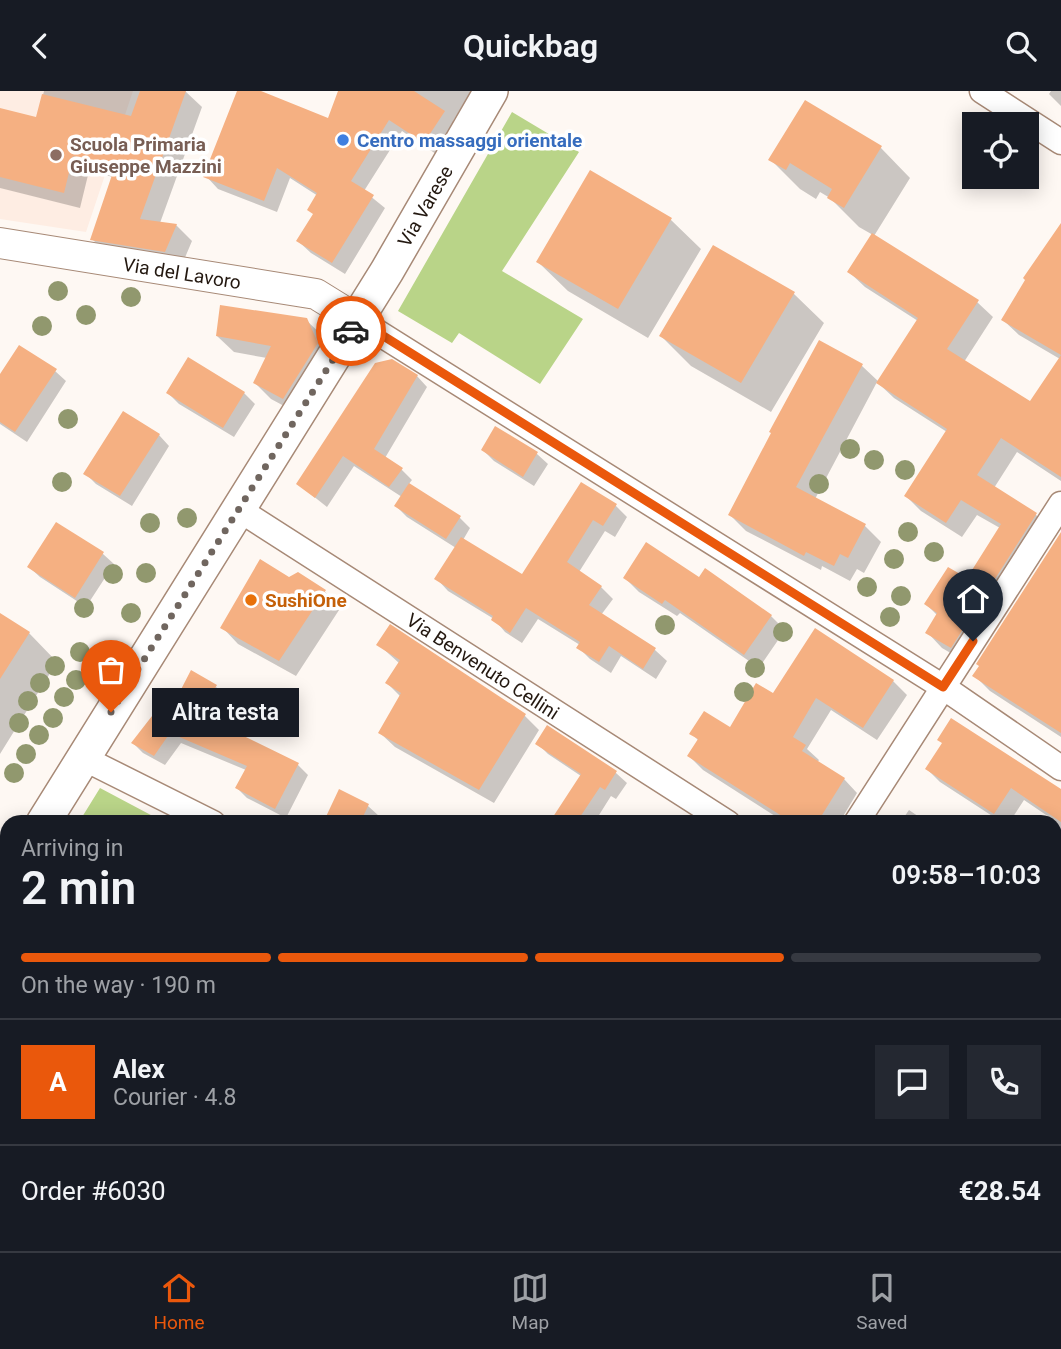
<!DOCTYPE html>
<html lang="en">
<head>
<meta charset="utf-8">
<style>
  body { margin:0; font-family:Roboto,sans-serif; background:#242831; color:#f1f3f6; height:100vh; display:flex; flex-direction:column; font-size:26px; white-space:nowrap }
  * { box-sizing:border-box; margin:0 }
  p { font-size:23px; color:#9ea1a6 }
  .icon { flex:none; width:38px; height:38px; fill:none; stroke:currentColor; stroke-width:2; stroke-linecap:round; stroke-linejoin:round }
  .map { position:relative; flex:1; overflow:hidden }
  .side { position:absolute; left:0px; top:724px; width:1062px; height:436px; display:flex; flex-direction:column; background:#171b24; border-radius:21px 21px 0 0; box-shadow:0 4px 18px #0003 }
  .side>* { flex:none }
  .fabs { position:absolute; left:962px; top:21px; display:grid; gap:14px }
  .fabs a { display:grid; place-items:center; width:77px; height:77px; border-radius:0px; background:#171b24; box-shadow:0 4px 18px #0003; font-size:35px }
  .pin { position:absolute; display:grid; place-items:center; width:60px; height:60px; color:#fff; margin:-72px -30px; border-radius:50% 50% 50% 0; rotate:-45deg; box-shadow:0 0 7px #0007 }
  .pin .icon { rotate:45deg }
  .courier { position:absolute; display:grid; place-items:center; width:70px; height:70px; margin:-35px; border:5px solid #ea580c; border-radius:50%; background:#fff; color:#222; box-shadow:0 2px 9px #0007 }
  .bubble { position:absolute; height:49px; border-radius:0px; background:#171b24; box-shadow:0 4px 18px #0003; font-size:23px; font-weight:600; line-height:49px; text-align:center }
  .headline em { font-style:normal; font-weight:600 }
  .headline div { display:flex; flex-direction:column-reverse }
  .headline { display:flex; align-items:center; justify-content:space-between; height:119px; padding:0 21px }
  h1 { font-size:46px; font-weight:600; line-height:52px }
  .bar { display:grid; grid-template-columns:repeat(4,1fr); gap:10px 7px; align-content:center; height:84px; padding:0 21px }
  .bar i { height:9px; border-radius:5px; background:#363941 }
  .bar .selected { background:#ea580c }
  .bar p { grid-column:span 4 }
  .line { display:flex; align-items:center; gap:18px; padding:0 21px; border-top:2px solid #363941 }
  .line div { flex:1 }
  .round { display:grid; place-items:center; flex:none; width:74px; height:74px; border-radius:0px; background:#242831 }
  header { display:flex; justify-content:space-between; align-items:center; height:91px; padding:0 21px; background:#171b24; font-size:32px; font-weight:600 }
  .menu { display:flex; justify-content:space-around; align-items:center; height:98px; border-top:2px solid #363941; background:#171b24; font-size:19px; color:#9ea1a6 }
  .menu a { display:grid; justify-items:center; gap:4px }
  .menu .selected { color:#ea580c }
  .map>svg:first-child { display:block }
  .built { fill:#feede3 }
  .green { fill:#b9d488 }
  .shadow { fill:#0003 }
  .building { fill:#f5b082 }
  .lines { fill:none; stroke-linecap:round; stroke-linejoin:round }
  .minor-casing { stroke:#a78976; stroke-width:27 }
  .tertiary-casing { stroke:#a78976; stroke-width:32 }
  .secondary-casing { stroke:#a78976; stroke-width:36 }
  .minor { stroke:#fff; stroke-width:24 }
  .tertiary { stroke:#fff; stroke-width:30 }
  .secondary { stroke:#fff; stroke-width:33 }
  .tree { fill:#91986e }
  .done { stroke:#70665f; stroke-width:7; stroke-dasharray:0 12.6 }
  .route { stroke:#ea580c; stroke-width:9 }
  .shop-dot { fill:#3f7fe0; stroke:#fff; stroke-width:2.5 }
  .education-dot { fill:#8d6e63; stroke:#fff; stroke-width:2.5 }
  .food-dot { fill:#e8710a; stroke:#fff; stroke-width:2.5 }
  .labels { text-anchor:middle; stroke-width:7; stroke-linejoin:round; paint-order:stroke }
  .shop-label { font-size:19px; font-weight:bold; fill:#366cbe; stroke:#fff; text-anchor:start }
  .education-label { font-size:19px; font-weight:bold; fill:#785e54; stroke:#fff; text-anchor:start }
  .street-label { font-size:19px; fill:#231810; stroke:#fff }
  .food-label { font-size:19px; font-weight:bold; fill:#c56008; stroke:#fff; text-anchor:start }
</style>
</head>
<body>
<header><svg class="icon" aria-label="back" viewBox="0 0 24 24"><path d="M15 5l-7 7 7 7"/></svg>Quickbag<svg class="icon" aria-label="search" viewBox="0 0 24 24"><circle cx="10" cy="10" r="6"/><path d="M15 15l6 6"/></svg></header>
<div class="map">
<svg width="1061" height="1160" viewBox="0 0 1061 1160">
  <rect width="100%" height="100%" fill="#fef8f3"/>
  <!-- built -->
  <path class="built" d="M0,0H133L86,141L0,128Z"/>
  <!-- green -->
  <path class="green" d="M512,21L579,61L502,180L583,228L540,293L459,242L452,252L398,220Z
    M100,697L164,731H79Z
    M7,847V1041L0,1037V858Z
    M225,1153H570L566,1160H238Z"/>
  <!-- shadow -->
  <path class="shadow" d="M44,0H185L202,16L160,132L176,134L192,150L181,176L108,164L92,148L113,86L89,80L80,117L0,97V19L37,28Z
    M239,0H256L329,29L340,0H471L453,30L456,33L436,63L402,40L364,100L385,117L345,183L311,162L298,150L315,124L318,105L290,87L277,121L218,98L206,85Z
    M1051,0H1061V15L1049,3Z
    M881,57L910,87L874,145L977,211L993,226L964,271L1031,313L1060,268L1019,244L1003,229L1061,135V390L1017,361L994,397L1036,424L1052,439L966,571L942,557L927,541L938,525L926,513L967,490L1000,437L977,424L962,446L921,420L906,405L947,341L894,307L877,291L815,408L865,435L881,451L864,482L857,478L850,490L822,475L821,479L746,440L730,424L861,274L879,291L918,230L865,196L849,181L873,144L859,136L830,107L820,101L816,108L800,98L770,68Z
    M591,82L671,129L701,158L648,247L568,200L538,171Z
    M714,156L794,203L824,232L771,321L691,275L661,245Z
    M306,229L323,245L333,269L299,323L271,308L255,292L267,267L234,261L217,245Z
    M55,280L66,290L27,351L0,333V286Z
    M417,285L427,296L385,367L401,378L412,389L408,394L460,427L470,437L463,449L522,486L581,393L616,415L627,426L615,446L605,440L579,481L601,496L613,508L601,524L655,559L667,570L656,588L621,565L611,582L590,568L579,557L580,554L538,528L522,552L505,541L494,528L448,500L437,488L456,457L407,426L396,415L402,406L354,375L327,416L298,393Z
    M168,302H244L255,313L234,346L179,313Z
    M496,337L537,363L548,373L534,395L494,370L483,359Z
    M159,344L169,355L132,415L96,393L85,382Z
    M56,433L103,463L114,473L86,516L40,486L29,476Z
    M1061,444V646L990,600L975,585Z
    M625,487L700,488L771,525L785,539L759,577L680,522L677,525L639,501Z
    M289,488L324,500L341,516L296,585L238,553L222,536Z
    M0,524L29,542L57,571L0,663Z
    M390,535L525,625L539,639L494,712L395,656L380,642L401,606L387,592L399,572L379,554Z
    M893,590L907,604L877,649L831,619L807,658L819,669L817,672L844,688L857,702L839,732H786L703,679L689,665L699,650L692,643L731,638L773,604Z
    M216,596L226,606L211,631L298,674L308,684L286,727L247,707L237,697L246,679L181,652L165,674L143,662L133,652L175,614Z
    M548,637L616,682L627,692L616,708L611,705L594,732H559L581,685L548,663L538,653Z
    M927,678L1061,700V783L1055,792V732H1046L1049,726L1024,709L1009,732H1003L940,691Z
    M340,701L368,715L379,725L377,729L379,732H325Z
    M909,719L928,732H900Z
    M0,882L7,885V940L0,936Z
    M1055,937L1061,940V1027L1055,1036Z
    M1055,1064L1061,1068V1133L1055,1131Z
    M439,1153H498L508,1160H435Z
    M635,1153H716L711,1160H632Z
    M735,1153H987L983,1160H731Z"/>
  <!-- building -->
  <path class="building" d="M140,0H186L140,128L177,133L165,161L90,149L115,75L73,65L64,102L0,86V17L36,26L42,3L131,25Z
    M237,0H261L328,27L338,0H414L445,20L424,52L389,29L351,90L374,104L332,172L296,150L313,123L307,119L317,102L277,77L264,110L203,86Z
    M805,9L882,55L844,117L827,107L832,98L790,72L786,79L768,69Z
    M590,79L672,127L618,218L536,171Z
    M1061,132V264L1001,229L1025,189L1023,187Z
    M872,142L979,209L947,258L1030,310L1061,264V386L1001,347L977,384L1037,422L951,557L925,542L937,522L924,513L948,476L967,487L1001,433L961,409L946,432L904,405L947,338L876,292L918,227L847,181Z
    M713,154L795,201L741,292L659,245Z
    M220,214L307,227L318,252L283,308L253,292L271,255L216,245Z
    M819,249L863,273L796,396L866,433L848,467L840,463L834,475L806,461L804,465L728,424L771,342L769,341Z
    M19,254L57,278L15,341L0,331V283Z
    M188,266L245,301L223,337L166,302Z
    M392,268L418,284L374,358L403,377L389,396L343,365L315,407L296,393L375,272Z
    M123,320L160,343L120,405L83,383Z
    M495,335L538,361L523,386L481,359Z
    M581,391L617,413L603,435L593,429L567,471L602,495L589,514L656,557L643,578L609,555L599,571L576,557L580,551L526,517L510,542L491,529L493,525L434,488L461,446L522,483Z
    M409,392L461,425L446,448L394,415Z
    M56,431L104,461L75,507L27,476Z
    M1061,441V642L972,585L979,575L976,573Z
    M646,451L699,486L705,477L772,524L744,564L665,509L662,513L623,487Z
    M260,468L289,486L298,481L326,499L279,570L220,537Z
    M0,522L30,541L0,588Z
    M390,533L526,623L479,699L378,642L401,602L385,592L400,569L376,554Z
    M815,537L894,589L863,637L816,607L793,646L806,654L802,660L845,687L817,732H793L687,665L698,648L689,643L704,620L730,636L756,592L773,602Z
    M191,579L217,594L199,623L299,672L275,718L235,697L247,675L170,642L154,665L131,652L166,607L174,612Z
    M951,627L1061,698V731L1011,697L994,723L925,678L942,652L937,649Z
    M547,634L617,680L605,699L600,696L576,732H549L581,683L535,653Z
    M339,698L369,713L360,732H323Z"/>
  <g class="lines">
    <!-- minor casing -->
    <g class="minor-casing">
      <path id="minor" d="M982,0L1061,51
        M358,229L943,596L1061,677
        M238,418L728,732
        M83,667L213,732
        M856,732L1061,413
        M1055,1152L1061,1155
        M595,1160L599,1153"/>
    </g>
    <!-- tertiary casing -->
    <g class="tertiary-casing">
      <path id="tertiary" d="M0,152L316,203L358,229
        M158,1153L171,1160"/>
    </g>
    <!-- secondary casing -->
    <g class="secondary-casing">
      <path id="secondary" d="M43,732L387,180L491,0
        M0,800L7,789
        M0,1065L7,1069
        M19,1160L22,1153"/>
    </g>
    <!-- minor -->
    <use href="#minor" class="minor"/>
    <!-- tertiary -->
    <use href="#tertiary" class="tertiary"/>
    <!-- secondary -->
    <use href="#secondary" class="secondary"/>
  </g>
  <!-- trees -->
  <g class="tree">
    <circle cx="58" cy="200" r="10"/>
    <circle cx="131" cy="206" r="10"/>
    <circle cx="86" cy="224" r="10"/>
    <circle cx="42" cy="235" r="10"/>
    <circle cx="68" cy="328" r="10"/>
    <circle cx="850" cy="358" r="10"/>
    <circle cx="874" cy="369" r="10"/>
    <circle cx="905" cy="379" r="10"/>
    <circle cx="62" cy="391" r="10"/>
    <circle cx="819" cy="393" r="10"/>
    <circle cx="187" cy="427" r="10"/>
    <circle cx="150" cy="432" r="10"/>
    <circle cx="908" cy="441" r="10"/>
    <circle cx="934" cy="461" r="10"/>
    <circle cx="894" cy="468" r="10"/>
    <circle cx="146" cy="482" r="10"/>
    <circle cx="113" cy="483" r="10"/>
    <circle cx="867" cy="496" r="10"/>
    <circle cx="901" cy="505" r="10"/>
    <circle cx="84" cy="517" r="10"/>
    <circle cx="131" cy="522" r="10"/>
    <circle cx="890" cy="526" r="10"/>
    <circle cx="665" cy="534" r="10"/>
    <circle cx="783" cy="541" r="10"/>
    <circle cx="80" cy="561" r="10"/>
    <circle cx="55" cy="575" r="10"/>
    <circle cx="755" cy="577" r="10"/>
    <circle cx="76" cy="589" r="10"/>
    <circle cx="40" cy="592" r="10"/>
    <circle cx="744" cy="601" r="10"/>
    <circle cx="64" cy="606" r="10"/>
    <circle cx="28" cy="610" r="10"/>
    <circle cx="53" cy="627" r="10"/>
    <circle cx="19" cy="632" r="10"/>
    <circle cx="39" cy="644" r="10"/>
    <circle cx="26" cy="663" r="10"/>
    <circle cx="14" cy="682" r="10"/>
  </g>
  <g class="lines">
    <!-- done -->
    <path class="done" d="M111,621L351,240"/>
    <!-- route -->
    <path class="route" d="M351,240L358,229L943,596L973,550"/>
  </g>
  <!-- markers -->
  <circle class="shop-dot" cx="343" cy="49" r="7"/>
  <circle class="education-dot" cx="56" cy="64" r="7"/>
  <circle class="food-dot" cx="251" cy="509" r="7"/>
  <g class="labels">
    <!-- shop labels -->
    <g class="shop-label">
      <text x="357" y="56">Centro massaggi orientale</text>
    </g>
    <!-- education labels -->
    <g class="education-label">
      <text x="70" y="60">Scuola Primaria<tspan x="70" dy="22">Giuseppe Mazzini</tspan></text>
    </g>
    <!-- street labels -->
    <g class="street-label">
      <text transform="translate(425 115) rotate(-60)" y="7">Via Varese</text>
      <text transform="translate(182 182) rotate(9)" y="7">Via del Lavoro</text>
      <text transform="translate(483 575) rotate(33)" y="7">Via Benvenuto Cellini</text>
    </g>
    <!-- food labels -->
    <g class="food-label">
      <text x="265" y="516">SushiOne</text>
    </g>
  </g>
</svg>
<div class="fabs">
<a><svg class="icon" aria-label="locate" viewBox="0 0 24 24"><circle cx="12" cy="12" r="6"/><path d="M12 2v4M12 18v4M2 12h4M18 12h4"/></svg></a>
</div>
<div class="pin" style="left:111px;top:621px;background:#ea580c"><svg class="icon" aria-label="bag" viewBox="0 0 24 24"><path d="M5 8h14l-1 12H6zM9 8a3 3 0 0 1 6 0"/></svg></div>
<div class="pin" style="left:973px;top:550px;background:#1f2937"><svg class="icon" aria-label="home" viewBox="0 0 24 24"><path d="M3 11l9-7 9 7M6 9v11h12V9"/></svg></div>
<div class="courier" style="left:351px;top:240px"><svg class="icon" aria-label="car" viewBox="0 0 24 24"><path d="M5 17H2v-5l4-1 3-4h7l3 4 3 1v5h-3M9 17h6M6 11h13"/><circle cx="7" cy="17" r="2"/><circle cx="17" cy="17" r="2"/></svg></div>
<div class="bubble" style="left:152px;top:597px;width:147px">Altra testa</div>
<section class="side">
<div class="headline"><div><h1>2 min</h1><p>Arriving in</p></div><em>09:58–10:03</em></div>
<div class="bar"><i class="selected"></i><i class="selected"></i><i class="selected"></i><i></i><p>On the way · 190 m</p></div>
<div class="line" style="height:126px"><b class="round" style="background:#ea580c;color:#fff">A</b><div><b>Alex</b><p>Courier · 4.8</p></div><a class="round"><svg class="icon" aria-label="chat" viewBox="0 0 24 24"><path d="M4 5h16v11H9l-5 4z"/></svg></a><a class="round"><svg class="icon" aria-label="phone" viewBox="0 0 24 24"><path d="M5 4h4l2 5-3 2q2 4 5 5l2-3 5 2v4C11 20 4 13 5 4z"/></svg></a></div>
<div class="line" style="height:91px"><div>Order #6030</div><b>€28.54</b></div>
</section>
</div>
<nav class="menu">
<a class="selected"><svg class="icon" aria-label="home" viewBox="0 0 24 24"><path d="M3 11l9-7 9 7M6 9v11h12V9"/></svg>Home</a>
<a><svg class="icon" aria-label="map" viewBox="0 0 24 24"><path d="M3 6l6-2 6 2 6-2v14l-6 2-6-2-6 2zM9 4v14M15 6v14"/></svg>Map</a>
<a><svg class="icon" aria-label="saved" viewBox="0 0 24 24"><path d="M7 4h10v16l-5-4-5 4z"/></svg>Saved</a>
</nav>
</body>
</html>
